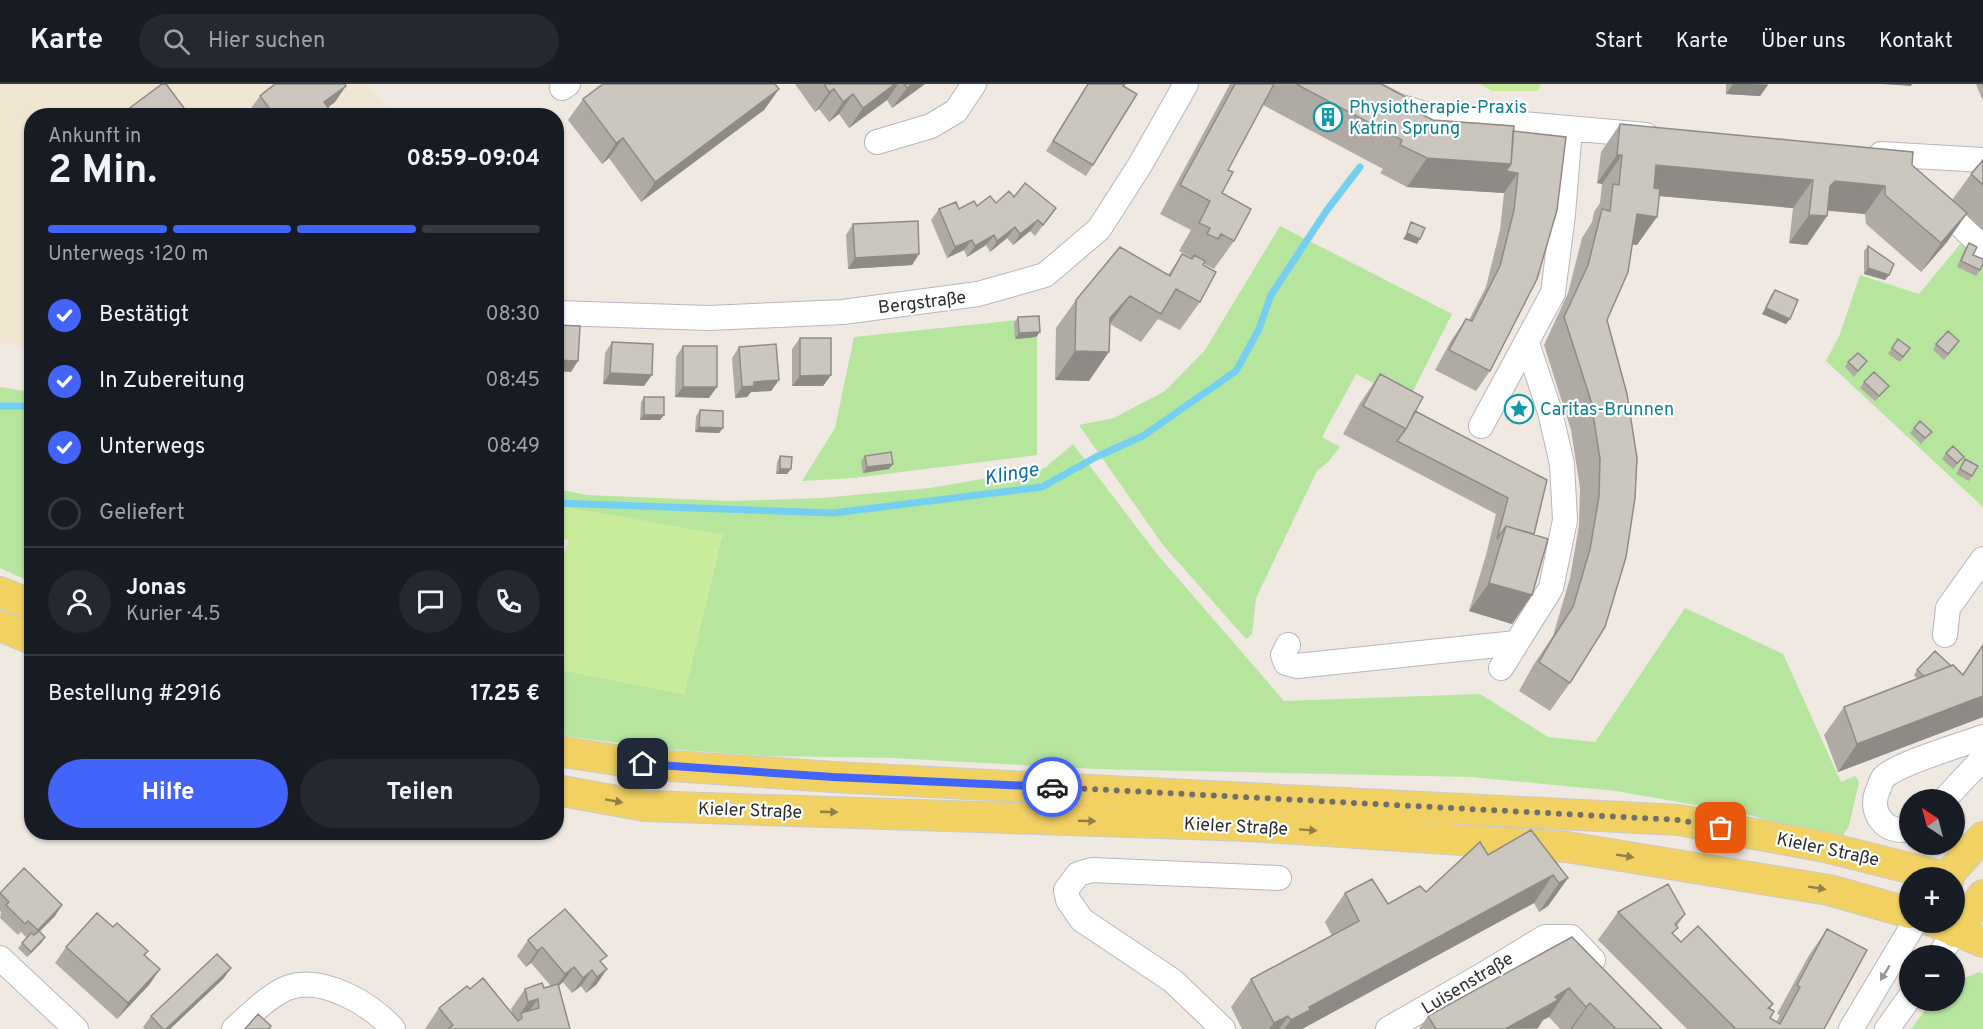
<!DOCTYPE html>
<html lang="de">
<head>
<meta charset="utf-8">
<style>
  body { margin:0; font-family:Overpass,sans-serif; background:#242831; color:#f1f3f6; height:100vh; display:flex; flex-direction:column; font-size:22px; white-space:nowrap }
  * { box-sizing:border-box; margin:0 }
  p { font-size:20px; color:#9ea1a6 }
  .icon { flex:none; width:33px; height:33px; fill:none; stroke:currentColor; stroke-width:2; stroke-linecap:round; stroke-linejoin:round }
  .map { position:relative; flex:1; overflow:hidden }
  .details { position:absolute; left:24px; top:24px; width:540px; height:732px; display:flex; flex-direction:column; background:#171b24; border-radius:24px; box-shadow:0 2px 4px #0004 }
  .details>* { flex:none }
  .needle { width:39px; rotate:324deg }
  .controls { position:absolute; left:1899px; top:705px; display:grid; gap:12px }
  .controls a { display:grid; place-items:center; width:66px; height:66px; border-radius:50%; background:#171b24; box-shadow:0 2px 4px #0004; font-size:30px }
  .pin { position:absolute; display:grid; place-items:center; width:51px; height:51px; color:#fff; margin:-26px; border-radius:12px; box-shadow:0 3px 9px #0006 }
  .courier { position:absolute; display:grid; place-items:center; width:60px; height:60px; margin:-30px; border:4px solid #4264fb; border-radius:50%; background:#fff; color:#222; box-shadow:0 2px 8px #0007 }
  .overview em { font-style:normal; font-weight:700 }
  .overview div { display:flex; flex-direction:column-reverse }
  .overview { display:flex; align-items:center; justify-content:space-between; height:102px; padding:0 24px }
  h1 { font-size:39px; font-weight:700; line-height:45px }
  .bar { display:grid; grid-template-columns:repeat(4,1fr); gap:9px 6px; align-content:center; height:72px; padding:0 24px }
  .bar i { height:8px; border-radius:4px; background:#363941 }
  .bar .selected { background:#4264fb }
  .bar p { grid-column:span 4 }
  .line { display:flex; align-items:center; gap:15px; padding:0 24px; border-top:2px solid #363941 }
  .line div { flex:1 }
  .round { display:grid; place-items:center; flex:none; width:63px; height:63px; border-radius:32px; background:#242831 }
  ol { padding:0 24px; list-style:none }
  li { display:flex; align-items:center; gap:18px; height:66px }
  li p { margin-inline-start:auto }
  li .icon { padding:6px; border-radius:50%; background:#4264fb; color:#fff; stroke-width:4 }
  li:last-child { color:#9ea1a6 }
  li i { width:33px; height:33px; border:3px solid #363941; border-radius:50% }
  .action { display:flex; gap:12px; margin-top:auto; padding:12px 24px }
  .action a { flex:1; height:69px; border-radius:36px; background:#4264fb; color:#fff; font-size:24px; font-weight:700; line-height:69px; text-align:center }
  .action a+a { background:#242831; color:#f1f3f6 }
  header { display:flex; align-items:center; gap:36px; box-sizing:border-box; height:84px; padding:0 30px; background:#171b24; border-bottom:2px solid #363941 }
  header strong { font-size:28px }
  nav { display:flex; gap:33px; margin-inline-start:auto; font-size:21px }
  .search { width:420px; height:54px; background:#242831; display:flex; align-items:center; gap:15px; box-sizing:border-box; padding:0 21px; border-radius:33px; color:#9ea1a6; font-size:22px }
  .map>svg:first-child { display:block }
  .education { fill:#f0e6d1 }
  .green { fill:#b6e59e }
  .pitch { fill:#c9ec9a }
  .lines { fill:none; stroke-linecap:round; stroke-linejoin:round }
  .stream { stroke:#75cff0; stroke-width:7 }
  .minor-casing { stroke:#b4b7c1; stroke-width:26 }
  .major-casing { stroke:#c9c9c9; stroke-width:32 }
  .minor { stroke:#fff; stroke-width:24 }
  .major { stroke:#f2d163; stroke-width:30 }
  .wall { fill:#afaba4 }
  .shaded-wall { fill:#8e8b86 }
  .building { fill:#cbc7bf; stroke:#8e8b86; stroke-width:1.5 }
  .oneway { fill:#908048 }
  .oneway2 { fill:#969696 }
  .done { stroke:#726f6d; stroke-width:6; stroke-dasharray:0 10.8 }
  .route { stroke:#4264fb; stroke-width:8 }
  .labels { text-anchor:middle; stroke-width:4.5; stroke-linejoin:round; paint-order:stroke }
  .culture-label { font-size:18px; fill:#0d838f; stroke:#fff; text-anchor:start }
  .street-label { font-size:18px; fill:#2e2e2e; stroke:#fff }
  .water-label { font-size:20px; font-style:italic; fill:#0d6fa3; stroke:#fff }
</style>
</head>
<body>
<header>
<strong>Karte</strong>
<div class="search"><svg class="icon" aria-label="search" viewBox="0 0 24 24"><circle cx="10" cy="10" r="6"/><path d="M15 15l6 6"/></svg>Hier suchen</div>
<nav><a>Start</a><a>Karte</a><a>Über uns</a><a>Kontakt</a></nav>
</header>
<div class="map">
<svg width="1983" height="945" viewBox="0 0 1983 945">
  <rect width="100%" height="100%" fill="#efe9e1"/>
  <!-- education -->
  <path class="education" d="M0,0H365L395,31L32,32L31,263L0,260Z"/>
  <!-- green -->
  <path class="green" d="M1280,142L1452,230L1408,317L1356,290L1322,353L1340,363L1328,378L1317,387L1256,514L1252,550L1246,555L1163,461L1079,341L1114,334L1165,307L1205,266Z
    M1966,153L1983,170V423L1826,277L1840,250L1860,191L1919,210Z
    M1037,234V371L853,394L802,397L835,344L854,253Z
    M0,303L31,308V498L0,484Z
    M1073,360L1157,470L1284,617L1480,610L1548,653L1595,658L1685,524L1783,570L1841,698L1855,692L1859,698L1849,742L1839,758L1746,730L1616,707L1472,693L1097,685L892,674L765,672L666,665L557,651V585L684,610L722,451L557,422V405L587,411L730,417L821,414L930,404L1045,384Z
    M1979,888L1983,890V945H1911L1932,917L1954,916L1955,898Z"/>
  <!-- pitch -->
  <path class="pitch" d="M1480,0H1541L1537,7H1492Z
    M557,422L722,450L684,610L557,585V468L565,469L568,456L557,453Z"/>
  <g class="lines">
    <!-- stream -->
    <path class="stream" d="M0,322H32
      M556,419L834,429L1042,403L1096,373L1143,352L1236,287L1259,245L1271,211L1327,126L1360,83"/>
    <!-- minor casing -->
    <g class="minor-casing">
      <path id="minor" d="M1356,0L1398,22L1432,32L1646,51
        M562,4L568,0
        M877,58L931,42L956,27L974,0
        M1881,70L1983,76
        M1936,118L1983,163
        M556,229L709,234L843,228L978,210L1045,191L1099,145L1140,81L1186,0
        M1481,342L1553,209L1563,130L1570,45
        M1945,551L1948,524L1983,475
        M1288,561L1283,571L1286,579L1297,582L1516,559
        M1501,584L1551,504L1565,436L1562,380L1550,328L1527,259
        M1944,716L1983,674
        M1910,745C1885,751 1868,728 1878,706C1880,702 1881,696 1884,693C1899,679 1961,661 1983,653
        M1939,872L1955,848
        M0,874L76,945
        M234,945C249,932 271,909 290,903C323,892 371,920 393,945
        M1223,945L1173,897L1082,836L1068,816L1066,806L1078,790L1092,786L1279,794
        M1388,945L1481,892L1545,853H1571L1593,876
        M1851,945L1915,838
        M1887,945L1910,913"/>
    </g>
    <!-- major casing -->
    <g class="major-casing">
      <path id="major" d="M0,508L32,521
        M0,542L32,555
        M556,667L643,680L833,693L1679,736L1825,763L1949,794
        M556,706L645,722L1250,742L1567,763L1829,806L1910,829
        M1945,794L1983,753
        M1934,838L1983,858
        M1955,848L1983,811"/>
    </g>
    <!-- minor -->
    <use href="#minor" class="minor"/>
    <!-- major -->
    <use href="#major" class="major"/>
  </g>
  <!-- wall -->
  <path class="wall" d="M795,0H925L892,24L887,16L849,44L839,30L829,38L819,25L815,28Z
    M1088,0L1093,81L1086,92L1046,67Z
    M1230,0H1381L1417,28L1433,36L1513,47L1566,53L1490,287L1476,307L1435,286L1452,255L1466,235L1469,236L1486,203L1500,146L1504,109L1407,103L1380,89L1383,85L1263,21L1228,86L1222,109L1234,157L1214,185L1204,180L1203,181L1200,218L1180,246L1158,235L1141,258L1110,240L1089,297L1055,296L1056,244L1076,216L1168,191L1182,170L1189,174L1190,173L1179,167L1191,146L1160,130Z
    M1726,0H1768L1760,12L1726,10Z
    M1976,0H1983V17Z
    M779,5L764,26L641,118L609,74L602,80L568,36L583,15Z
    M260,12L335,18L328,23L334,32H252L249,27Z
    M1620,40L1912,81L1952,116L1971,90L1983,76V147L1966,131L1947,158L1921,188L1866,140L1865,130L1828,127L1827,132L1807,161L1789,159L1793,124L1659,112L1637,161L1632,160L1607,236L1627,310L1570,599L1550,627L1519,607L1534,580L1553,552L1570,494L1579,441L1580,404L1571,346L1544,261L1568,209L1582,154L1592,138L1594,128L1600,119L1602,100L1597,99L1601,68Z
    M1014,113L1056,124L1035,152L1030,147L1013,161L1007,154L990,168L986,161L967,173L964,166L947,174L931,136L939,125H959L996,119Z
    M853,140L919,170L912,181L848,185L846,151Z
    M1969,159L1973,171L1980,186L1976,192L1957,183L1965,164Z
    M1868,162L1889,191L1885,196L1864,190V167Z
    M1775,206L1790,235L1786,240L1762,230L1771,211Z
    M1018,233L1040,248L1036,253L1015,255L1014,239Z
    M800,254L831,291L823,302H792V265Z
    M1898,255L1910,264L1900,278L1888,270Z
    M612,258L644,302L603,300L605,269Z
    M1936,260L1956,262L1944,276L1933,266Z
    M683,262L709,314L675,313L676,273Z
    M739,263L779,296L771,307L751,308L747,313L735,314L732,274Z
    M1867,277L1854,293L1845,283L1848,278Z
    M1380,290L1415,327L1547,396L1534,450L1532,511L1512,540L1469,527L1486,471L1496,430L1343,350L1360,319Z
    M1864,298L1885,307L1875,317L1860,304Z
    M644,313L664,331L660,336H640L641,318Z
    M700,326L723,344L719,349L695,348L696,332Z
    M1914,344L1932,348L1921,360L1910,349Z
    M1946,369L1960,378L1953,385L1942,375Z
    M780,372L791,385L787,390H776L777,378Z
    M865,372L889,385L863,389L861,377Z
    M1965,375L1972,392L1969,397L1956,390Z
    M1983,560V633L1838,688L1824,651L1844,623L1917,595L1914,591L1917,586L1951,582L1962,591Z
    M1488,771L1568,794L1548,822L1539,828L1534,819L1302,945H1242L1231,923L1251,895L1332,852L1325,838L1345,809L1388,820L1426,808Z
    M0,808L55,832L40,847L42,858L27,873L18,864L27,854L21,848L18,851L0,834L1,828L0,827Z
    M1618,828L1685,830L1677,842L1673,850L1681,858L1773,920L1770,925V934L1776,938L1780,931L1777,930L1808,873L1827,845L1824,945H1687L1598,856Z
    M113,843L148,867L145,871L160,885L149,901L117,935L55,879L66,863Z
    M1572,853L1662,945H1560L1549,933L1543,936L1537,945H1419L1428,932Z
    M528,856L602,880L607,885L596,901L586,909L581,902L572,909L563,898L559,902L570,945H425L439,924L470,905L512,929L511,925L525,905L544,904L551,902L531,879L526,883L517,872Z
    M231,884L223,895L170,945H145L143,943L151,932Z"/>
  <!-- shaded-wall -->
  <path class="shaded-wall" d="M895,0H898L887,16L849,44L863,24Z
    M912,0H925L892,24L907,4Z
    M1733,0H1750L1768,1L1760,12L1726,10Z
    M1882,0H1912L1911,2Z
    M346,2L335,18L317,32L324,18Z
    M779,5L764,26L641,118L655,98Z
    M834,5L819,25L815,28L829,8Z
    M853,10L839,30L829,38L843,18Z
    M623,54L609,74L602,80L616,59Z
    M1617,71H1622L1602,100L1597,99Z
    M1427,74L1511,80L1518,89L1504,109L1407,103Z
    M1656,81L1813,96L1793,124L1637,110Z
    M1835,97L1885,102L1865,130L1815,125L1830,102Z
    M1967,129L1947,158L1921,188L1941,159Z
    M1637,130L1657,133L1637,161L1617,159Z
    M1809,131L1827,132L1807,161L1789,159Z
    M1038,136L1030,147L1013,161L1020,150Z
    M1015,143L1007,154L990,168L997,157Z
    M1407,149L1420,155L1417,160L1403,155Z
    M994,151L986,161L967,173L975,162Z
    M972,156L964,166L947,174L955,163Z
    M919,170L912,181L848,185L855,174Z
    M1868,184L1889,191L1885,196L1864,190Z
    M1130,212L1110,240L1090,263L1110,234Z
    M1766,224L1790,235L1786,240L1762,230Z
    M1040,248L1036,253L1015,255L1019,249Z
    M1075,267L1109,268L1089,297L1055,296Z
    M556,276L578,277L571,288L556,287Z
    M610,289L652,291L644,302L603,300Z
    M831,291L823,302H792L800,292Z
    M779,296L771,307L751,308L747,313L735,314L742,303L754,298Z
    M683,303H717L709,314L675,313Z
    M644,331H664L660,336H640Z
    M699,343L723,344L719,349L695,348Z
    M893,380L889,385L863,389L867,383Z
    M780,385H791L787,390H776Z
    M1489,499L1532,511L1512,540L1469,527Z
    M1983,612V633L1838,688L1857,660Z
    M1553,791L1534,819L1302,945H1284L1291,936L1309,923Z
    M1568,794L1548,822L1539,828L1559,799Z
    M62,821L55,832L30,857L38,846Z
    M45,853L42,858L27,873L31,868Z
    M542,863L531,879L526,883L537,867Z
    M574,883L563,898L554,906L565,890Z
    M231,884L223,895L170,945H166Z
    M160,885L149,901L117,935L128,919Z
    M607,885L596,901L586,909L597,893Z
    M592,886L581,902L572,909L583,894Z
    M1569,904L1549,933L1543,936L1538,944L1505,945Z
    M538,915L523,936L522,934L521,929L514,939L528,918Z
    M1590,919L1572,945H1570L1586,923Z
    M1288,932L1279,945H1269L1274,939Z"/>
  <!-- building -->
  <path class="building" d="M162,0H166L190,32H119Z
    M275,0H345L346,2L324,18L334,32H275L260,12Z
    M603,0H775L779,5L655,98L623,54L616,59L583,15Z
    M824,0H895L863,24L853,10L843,18L834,5L829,8Z
    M904,0H912L907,4Z
    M1088,0H1125L1123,2L1137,10L1093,81L1053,57Z
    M1235,0H1274L1228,86L1233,88L1222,109L1251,125L1234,157L1221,150L1218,155L1207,150L1210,144L1199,139L1210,117L1180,101Z
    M1296,0H1381L1421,21L1417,28L1433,36L1514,42L1511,80L1427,74L1400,61L1402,56Z
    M1620,40L1913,68L1912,81L1967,129L1941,159L1885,111V102L1835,97L1830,102L1827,132L1809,131L1813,96L1656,81L1654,104L1660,105L1657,133L1637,130L1628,188L1607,236L1627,310L1637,374L1635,414L1626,473L1605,543L1570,599L1539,578L1554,552L1573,523L1590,465L1599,412L1600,375L1591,317L1564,233L1588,181L1602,125L1610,127L1613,100L1619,101L1622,71H1617Z
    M1513,47L1566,53L1557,126L1537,195L1490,287L1449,266L1466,235L1472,237L1500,182L1514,126L1518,89L1506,87L1511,80Z
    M1983,76V101L1971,90Z
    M1025,99L1056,124L1043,141L1038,136L1020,150L1015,143L997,157L994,151L975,162L972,156L955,163L939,125L956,118L959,125L974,117L977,122L990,112L996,119L1009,107L1014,113Z
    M918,137L919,170L855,174L853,140Z
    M1411,138L1425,144L1420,155L1407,149Z
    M1969,159L1977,163L1973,171L1983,175V180L1980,186L1961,177Z
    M1868,162L1894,180L1889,191L1868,184Z
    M1120,163L1170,192L1182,170L1192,175L1194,171L1205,177L1203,181L1216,188L1200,218L1176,205L1161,230L1130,212L1110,234L1109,268L1075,267L1076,216Z
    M1775,206L1798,216L1790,235L1766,224Z
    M1039,232L1040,248L1019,249L1018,233Z
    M556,241L580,242L578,277L556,276Z
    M1948,247L1959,257L1948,270L1936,260Z
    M800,254H831V291L800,292Z
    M1898,255L1910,264L1903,273L1892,264Z
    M612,258L653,260L652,291L610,289Z
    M776,260L779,296L754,298V302L742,303L739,263Z
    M683,262H717V303H683Z
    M1858,269L1867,277L1858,287L1848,278Z
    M1874,288L1889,302L1879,312L1864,298Z
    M1380,290L1423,313L1406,345L1363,322Z
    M644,313H664V331H644Z
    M700,326L723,327V344L699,343Z
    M1415,327L1547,396L1534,450L1506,442L1497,455L1508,414L1397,357L1406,345Z
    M1920,337L1932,348L1925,354L1914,344Z
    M1953,362L1964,373L1957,379L1946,369Z
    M891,368L893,380L867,383L865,372Z
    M780,372L792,373L791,385H780Z
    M1965,375L1978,382L1972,392L1960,385Z
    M1506,442L1548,455L1532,511L1489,499Z
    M1983,561V612L1857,660L1844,623L1953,581L1963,591Z
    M1935,567L1951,582L1924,592L1917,586Z
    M1531,746L1568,794L1559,799L1553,791L1309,923L1310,926L1291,936L1288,932L1274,939L1251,895L1359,837L1345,809L1372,795L1388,820L1420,802L1426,808L1480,758L1488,771Z
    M24,784L62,821L38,846L28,837L25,840L6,821L9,818L0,809Z
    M1668,800L1685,830L1675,840L1678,844L1672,849L1681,858L1698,842L1773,920L1768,924L1774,927L1770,934L1780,940L1800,903L1797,901L1827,845L1867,866L1824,945H1736L1618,828Z
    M565,825L607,872L600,877L607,885L597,893L592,886L583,894L574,883L565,890L542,863L537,867L528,856Z
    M97,829L113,843L117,839L148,867L144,871L160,885L128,919L66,863Z
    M39,847L45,853L31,868L22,859L31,849L34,851Z
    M1572,853L1662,945H1616L1590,919L1586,923L1569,904L1555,913L1558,916L1505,945H1436L1428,932Z
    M217,870L231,884L166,945H163L151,932Z
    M483,894L518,937L522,934L521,929L539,924L538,915L528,918L525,905L542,899L544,904L558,900L570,945H450L449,944L453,941L439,924L467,902L470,905Z
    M258,930L271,942L269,945H245Z"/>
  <!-- one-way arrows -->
  <defs><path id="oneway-solid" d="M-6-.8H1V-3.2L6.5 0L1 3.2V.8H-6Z" transform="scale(1.5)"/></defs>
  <g class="oneway">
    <use href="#oneway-solid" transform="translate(614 717) rotate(10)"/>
    <use href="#oneway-solid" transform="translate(829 728) rotate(2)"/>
    <use href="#oneway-solid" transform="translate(1087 737) rotate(2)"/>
    <use href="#oneway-solid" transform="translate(1308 746) rotate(4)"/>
    <use href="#oneway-solid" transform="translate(1625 772) rotate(9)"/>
    <use href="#oneway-solid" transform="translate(1817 804) rotate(9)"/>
  </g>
  <use class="oneway2" href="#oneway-solid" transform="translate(1885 889) rotate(121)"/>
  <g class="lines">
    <!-- done -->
    <path class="done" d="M1052,703L1679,736L1721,744"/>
    <!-- route -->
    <path class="route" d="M643,680L833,693L1052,703"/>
  </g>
  <!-- icons -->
  <defs>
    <g id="building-ring" transform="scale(1.5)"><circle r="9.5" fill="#fff" stroke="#0f9aa8" stroke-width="1.5"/><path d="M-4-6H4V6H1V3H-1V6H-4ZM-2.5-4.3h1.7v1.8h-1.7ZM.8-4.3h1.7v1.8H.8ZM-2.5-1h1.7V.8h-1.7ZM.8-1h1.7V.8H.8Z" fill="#0f9aa8"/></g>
    <g id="sight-ring" transform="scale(1.5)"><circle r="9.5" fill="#fff" stroke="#0f9aa8" stroke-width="1.5"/><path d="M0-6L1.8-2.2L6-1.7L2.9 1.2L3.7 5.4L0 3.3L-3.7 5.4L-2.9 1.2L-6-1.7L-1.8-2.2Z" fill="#0f9aa8"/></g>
  </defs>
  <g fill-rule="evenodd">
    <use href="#building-ring" x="1328" y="33"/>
    <use href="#sight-ring" x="1519" y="325"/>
  </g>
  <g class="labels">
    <!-- culture labels -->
    <g class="culture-label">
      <text x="1349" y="29">Physiotherapie-Praxis<tspan x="1349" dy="21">Katrin Sprung</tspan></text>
      <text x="1540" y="331">Caritas-Brunnen</text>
    </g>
    <!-- street labels -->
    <g class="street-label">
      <text transform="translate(922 218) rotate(-7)" y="6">Bergstraße</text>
      <text transform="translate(750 726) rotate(2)" y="6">Kieler Straße</text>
      <text transform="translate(1236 742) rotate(3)" y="6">Kieler Straße</text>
      <text transform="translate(1828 765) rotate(12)" y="6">Kieler Straße</text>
      <text transform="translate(1467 899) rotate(-31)" y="6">Luisenstraße</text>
    </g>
    <!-- water labels -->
    <g class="water-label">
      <text transform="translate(1011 389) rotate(-10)" y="7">Klinge</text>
    </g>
  </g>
</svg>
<div class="controls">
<a><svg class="needle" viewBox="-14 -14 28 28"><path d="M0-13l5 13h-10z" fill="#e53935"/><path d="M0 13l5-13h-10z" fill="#9ea1a6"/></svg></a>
<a>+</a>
<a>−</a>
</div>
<div class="pin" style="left:1721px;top:744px;background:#ea580c"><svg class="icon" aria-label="bag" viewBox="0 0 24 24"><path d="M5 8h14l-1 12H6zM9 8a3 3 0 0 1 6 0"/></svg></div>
<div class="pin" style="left:643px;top:680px;background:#1f2937"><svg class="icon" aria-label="home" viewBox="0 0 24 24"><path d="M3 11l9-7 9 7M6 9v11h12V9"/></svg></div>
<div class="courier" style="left:1052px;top:703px"><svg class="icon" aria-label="car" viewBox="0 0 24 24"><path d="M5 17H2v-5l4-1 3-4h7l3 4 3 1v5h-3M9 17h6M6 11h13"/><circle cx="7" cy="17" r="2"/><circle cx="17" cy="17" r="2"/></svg></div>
<section class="details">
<div class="overview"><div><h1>2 Min.</h1><p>Ankunft in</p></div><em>08:59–09:04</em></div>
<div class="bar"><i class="selected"></i><i class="selected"></i><i class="selected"></i><i></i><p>Unterwegs · 120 m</p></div>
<ol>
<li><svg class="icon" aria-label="check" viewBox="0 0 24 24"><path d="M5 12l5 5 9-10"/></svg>Bestätigt<p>08:30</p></li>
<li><svg class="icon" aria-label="check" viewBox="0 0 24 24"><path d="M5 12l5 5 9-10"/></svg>In Zubereitung<p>08:45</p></li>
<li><svg class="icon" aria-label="check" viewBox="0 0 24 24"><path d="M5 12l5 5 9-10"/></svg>Unterwegs<p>08:49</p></li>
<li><i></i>Geliefert</li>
</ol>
<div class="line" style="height:108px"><a class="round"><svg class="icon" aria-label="person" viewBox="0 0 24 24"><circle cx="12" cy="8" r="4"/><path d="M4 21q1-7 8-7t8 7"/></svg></a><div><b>Jonas</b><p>Kurier · 4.5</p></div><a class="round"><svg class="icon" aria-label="chat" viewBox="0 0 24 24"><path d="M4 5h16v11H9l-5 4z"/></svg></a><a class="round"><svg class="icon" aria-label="phone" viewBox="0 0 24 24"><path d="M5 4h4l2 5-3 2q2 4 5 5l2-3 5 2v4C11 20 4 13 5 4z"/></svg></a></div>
<div class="line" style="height:78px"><div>Bestellung #2916</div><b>17.25 €</b></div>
<div class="action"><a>Hilfe</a><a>Teilen</a></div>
</section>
</div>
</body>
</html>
